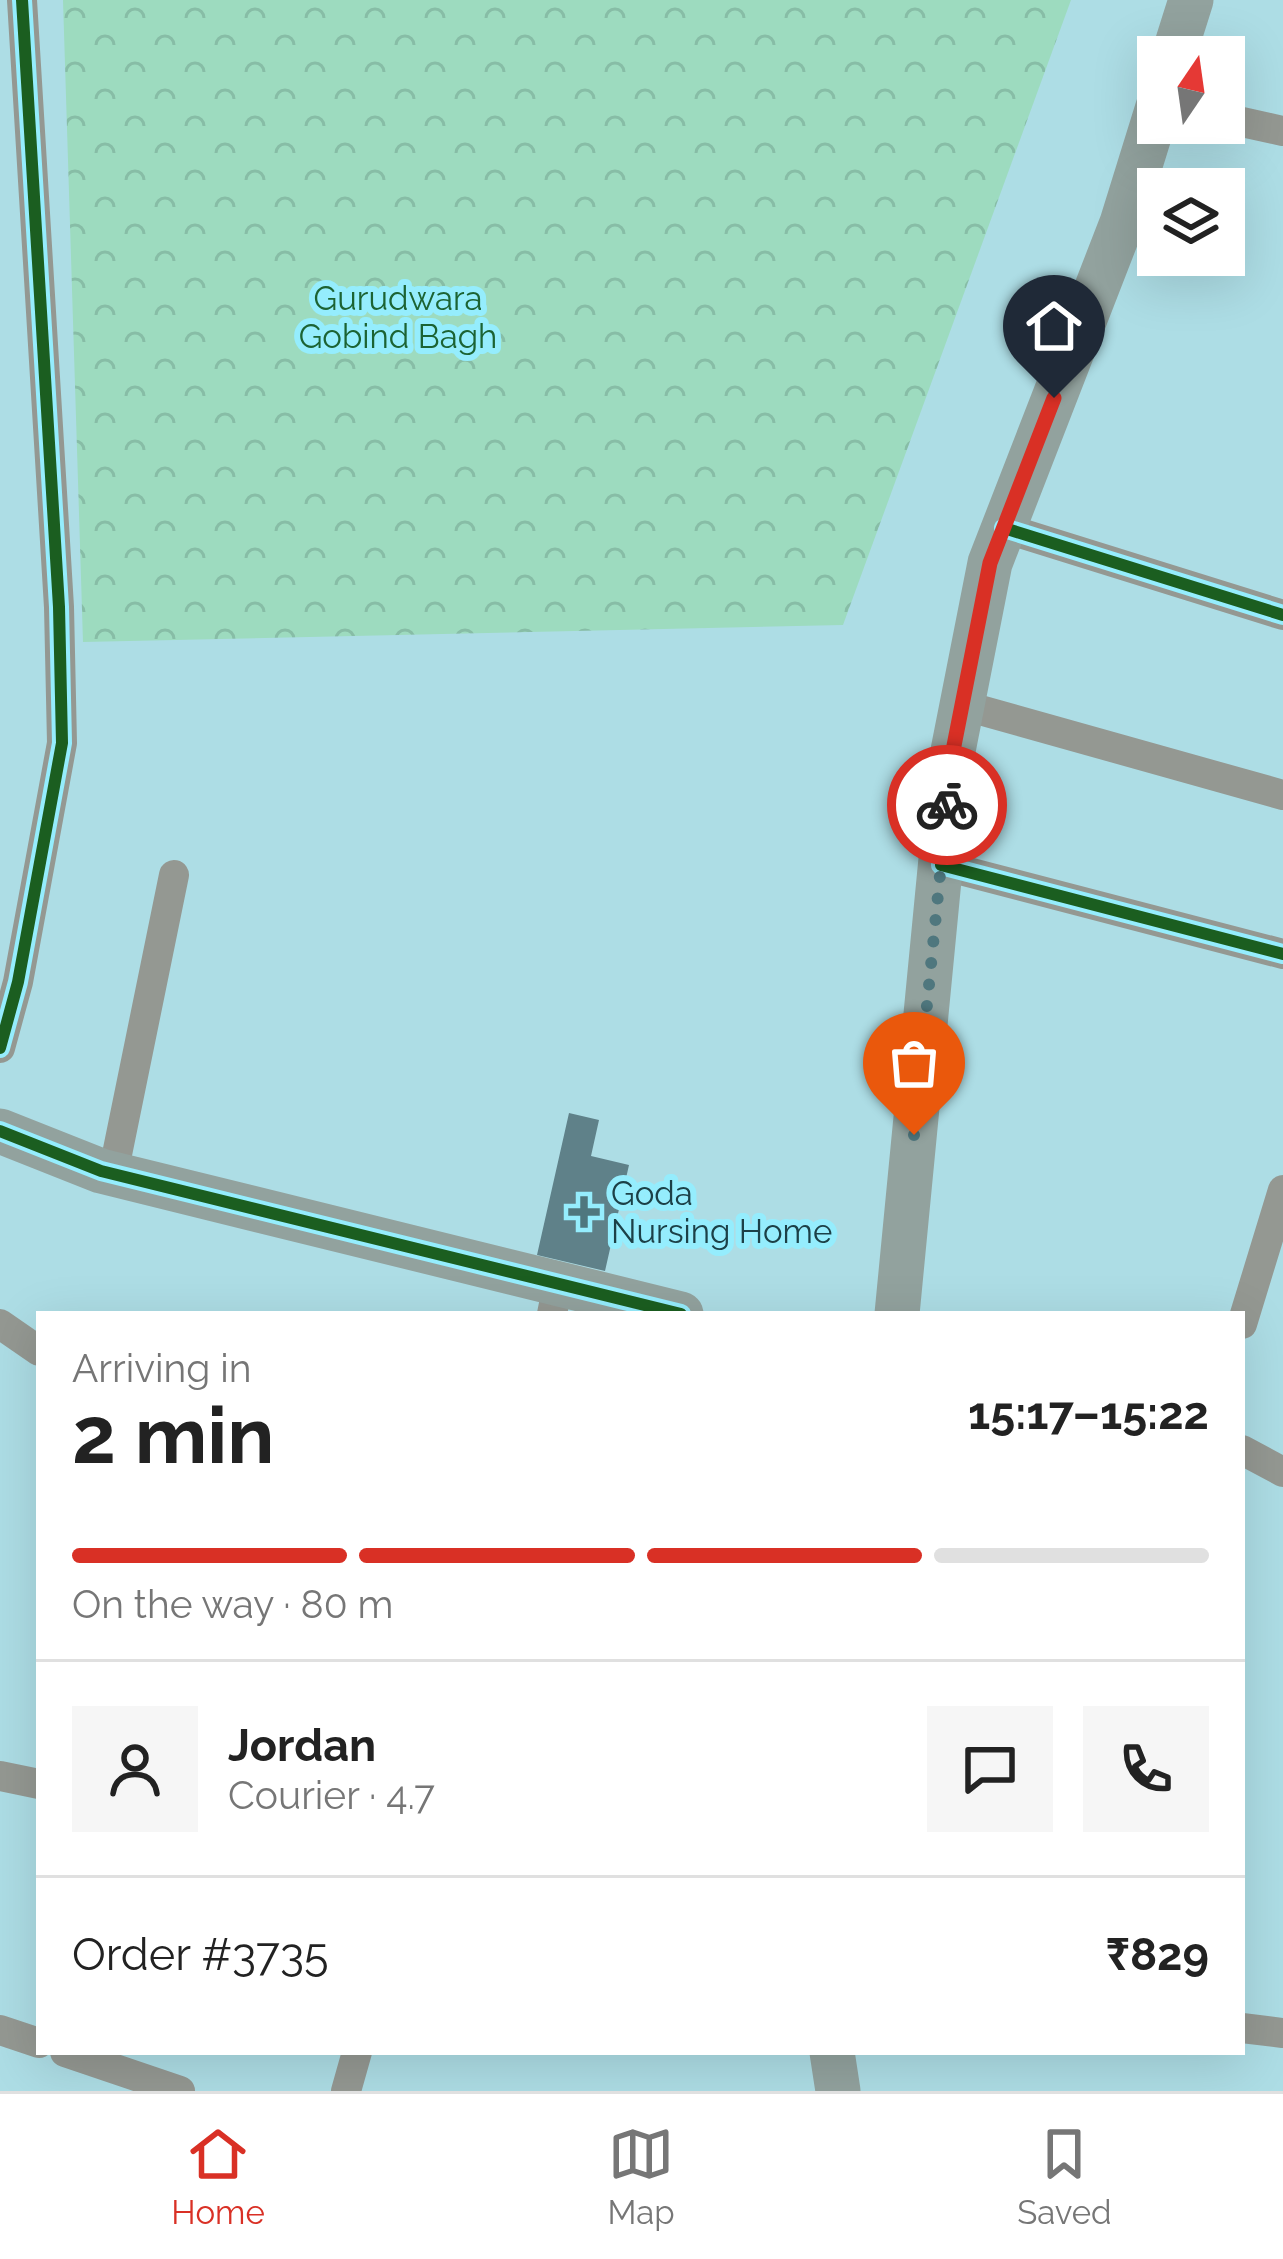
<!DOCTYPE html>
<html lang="en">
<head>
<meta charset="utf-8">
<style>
  body { margin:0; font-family:Raleway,sans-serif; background:#f6f6f6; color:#222; height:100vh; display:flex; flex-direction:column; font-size:45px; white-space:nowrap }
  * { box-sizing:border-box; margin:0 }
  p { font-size:39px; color:#767676 }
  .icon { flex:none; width:66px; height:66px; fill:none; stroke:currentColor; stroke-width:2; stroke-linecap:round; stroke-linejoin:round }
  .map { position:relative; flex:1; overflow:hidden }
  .side { position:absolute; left:36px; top:1311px; width:1209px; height:744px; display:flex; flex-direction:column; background:#fff; border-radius:0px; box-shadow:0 12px 48px #0002 }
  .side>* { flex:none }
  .needle { width:78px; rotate:13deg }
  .buttons { position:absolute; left:1137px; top:36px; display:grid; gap:24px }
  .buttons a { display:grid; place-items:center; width:108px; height:108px; border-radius:0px; background:#fff; box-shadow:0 12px 48px #0002; font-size:60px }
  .pin { position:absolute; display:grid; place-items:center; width:102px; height:102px; color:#fff; margin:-123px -51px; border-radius:50% 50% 50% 0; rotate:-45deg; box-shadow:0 0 12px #0007 }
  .pin .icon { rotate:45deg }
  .courier { position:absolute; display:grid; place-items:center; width:120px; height:120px; margin:-60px; border:9px solid #d93025; border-radius:50%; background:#fff; color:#222; box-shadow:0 3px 15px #0007 }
  .summary em { font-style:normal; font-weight:700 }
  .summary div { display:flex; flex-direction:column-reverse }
  .summary { display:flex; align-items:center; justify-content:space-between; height:204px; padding:0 36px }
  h1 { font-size:78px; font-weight:700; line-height:90px }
  .bar { display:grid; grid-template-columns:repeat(4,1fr); gap:18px 12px; align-content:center; height:144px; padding:0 36px }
  .bar i { height:15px; border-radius:9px; background:#e0e0e0 }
  .bar .active { background:#d93025 }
  .bar p { grid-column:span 4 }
  .line { display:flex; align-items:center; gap:30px; padding:0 36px; border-top:3px solid #e0e0e0 }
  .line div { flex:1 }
  .round { display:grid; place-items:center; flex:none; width:126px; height:126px; border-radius:0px; background:#f6f6f6 }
  .tabs { display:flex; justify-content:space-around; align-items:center; height:168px; border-top:3px solid #e0e0e0; background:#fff; font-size:33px; color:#767676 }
  .tabs a { display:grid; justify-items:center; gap:6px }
  .tabs .active { color:#d93025 }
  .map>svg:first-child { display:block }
  .forest { fill:url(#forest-crowns) }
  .building { fill:#5f8189 }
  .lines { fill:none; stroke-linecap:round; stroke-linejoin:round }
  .street { stroke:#949892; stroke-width:30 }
  .secondary { stroke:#92a29e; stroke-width:45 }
  .cycleway-casing { stroke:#95edfd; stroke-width:20 }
  .cycleway { stroke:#1b5e20; stroke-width:12 }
  .done { stroke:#4f777e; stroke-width:12; stroke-dasharray:0 21.6 }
  .route { stroke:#d93025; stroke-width:15 }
  .poi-dot { fill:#4f777e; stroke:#95edfd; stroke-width:4.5 }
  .labels { text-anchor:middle; stroke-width:12; stroke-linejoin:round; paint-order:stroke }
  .park-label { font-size:33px; fill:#1c6333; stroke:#95edfd }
  .poi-label { font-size:33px; fill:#1c4047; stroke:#95edfd; text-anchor:start }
</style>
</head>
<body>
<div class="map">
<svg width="1283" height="2091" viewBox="0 0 1283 2091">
  <defs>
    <pattern id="forest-crowns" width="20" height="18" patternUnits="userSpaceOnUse" patternTransform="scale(3)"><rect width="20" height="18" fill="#9ddbbf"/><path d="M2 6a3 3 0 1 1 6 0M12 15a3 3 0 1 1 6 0" fill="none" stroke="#87bda6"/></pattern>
  </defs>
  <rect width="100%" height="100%" fill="#addde5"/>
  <!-- forest -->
  <path class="forest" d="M63,0H1071L843,625L83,642Z"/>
  <!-- building -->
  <path class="building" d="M569,1113L599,1120L591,1156L629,1165L605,1271L537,1255Z"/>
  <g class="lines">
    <!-- street -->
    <path class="street" d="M1224,118L1283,131
      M1004,528L1283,615
      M962,705L1283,795
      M941,865L1283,954
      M0,1048L18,982L62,743L59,607L22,0
      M113,1174L174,875
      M552,1314L558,1284
      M0,1324L39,1351
      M1242,1324L1283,1190
      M1242,1450L1283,1472
      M0,1776L39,1784
      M1242,2028L1283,2033
      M0,2030L39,2043
      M65,2052L180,2091
      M346,2091L357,2052"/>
    <!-- secondary -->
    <path class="secondary" d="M1173,57L1191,0
      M0,1131L101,1171L681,1314
      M897,1314L950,766L990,563L1122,223L1158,107
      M832,2052L838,2091"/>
    <!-- cycleway casing -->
    <g class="cycleway-casing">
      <path id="cycleway" d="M1004,528L1283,615
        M941,865L1283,954
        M0,1048L18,982L62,743L59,607L22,0
        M0,1131L101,1171L681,1314"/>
    </g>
    <!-- cycleway -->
    <use href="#cycleway" class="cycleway"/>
  </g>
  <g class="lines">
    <!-- done -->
    <path class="done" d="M914,1135L947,805"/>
    <!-- route -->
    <path class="route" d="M947,805L950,766L990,563L1054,398"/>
  </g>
  <!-- markers -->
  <path class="poi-dot" d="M578 1194h12v12h12v12h-12v12h-12v-12h-12v-12h12z"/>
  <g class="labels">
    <!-- park labels -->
    <g class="park-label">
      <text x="398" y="310">Gurudwara<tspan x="398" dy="38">Gobind Bagh</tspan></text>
    </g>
    <!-- poi labels -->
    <g class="poi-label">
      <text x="611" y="1205">Goda<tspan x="611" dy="38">Nursing Home</tspan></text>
    </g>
  </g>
</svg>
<div class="buttons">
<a><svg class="needle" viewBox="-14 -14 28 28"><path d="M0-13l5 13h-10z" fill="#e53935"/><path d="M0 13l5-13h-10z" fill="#767676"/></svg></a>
<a><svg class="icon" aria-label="layers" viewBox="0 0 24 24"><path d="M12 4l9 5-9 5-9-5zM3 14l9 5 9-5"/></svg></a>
</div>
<div class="pin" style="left:914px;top:1135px;background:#ea580c"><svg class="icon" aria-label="bag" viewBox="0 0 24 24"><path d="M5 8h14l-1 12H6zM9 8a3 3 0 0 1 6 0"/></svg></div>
<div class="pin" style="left:1054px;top:398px;background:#1f2937"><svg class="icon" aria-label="home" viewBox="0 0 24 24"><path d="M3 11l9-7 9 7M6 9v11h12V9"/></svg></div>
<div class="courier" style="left:947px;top:805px"><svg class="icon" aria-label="bike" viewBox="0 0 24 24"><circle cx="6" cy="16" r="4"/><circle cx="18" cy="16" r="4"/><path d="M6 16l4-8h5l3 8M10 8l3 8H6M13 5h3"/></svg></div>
<section class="side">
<div class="summary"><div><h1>2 min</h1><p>Arriving in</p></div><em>15:17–15:22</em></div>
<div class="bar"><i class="active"></i><i class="active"></i><i class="active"></i><i></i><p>On the way · 80 m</p></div>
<div class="line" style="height:216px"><a class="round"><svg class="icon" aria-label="person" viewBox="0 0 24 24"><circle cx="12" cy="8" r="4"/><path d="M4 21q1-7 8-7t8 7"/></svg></a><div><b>Jordan</b><p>Courier · 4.7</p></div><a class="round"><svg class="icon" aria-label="chat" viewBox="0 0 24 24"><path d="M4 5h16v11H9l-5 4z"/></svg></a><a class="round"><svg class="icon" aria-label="phone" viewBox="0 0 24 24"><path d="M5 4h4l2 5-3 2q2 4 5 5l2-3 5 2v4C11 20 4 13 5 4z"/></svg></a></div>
<div class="line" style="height:156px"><div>Order #3735</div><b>₹829</b></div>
</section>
</div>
<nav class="tabs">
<a class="active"><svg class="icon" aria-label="home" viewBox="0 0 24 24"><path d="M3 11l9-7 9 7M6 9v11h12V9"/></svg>Home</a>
<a><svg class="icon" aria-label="map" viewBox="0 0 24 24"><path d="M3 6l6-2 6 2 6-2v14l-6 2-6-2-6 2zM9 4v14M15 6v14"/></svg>Map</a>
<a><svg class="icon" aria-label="saved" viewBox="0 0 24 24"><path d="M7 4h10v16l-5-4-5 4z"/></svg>Saved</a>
</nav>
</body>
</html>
